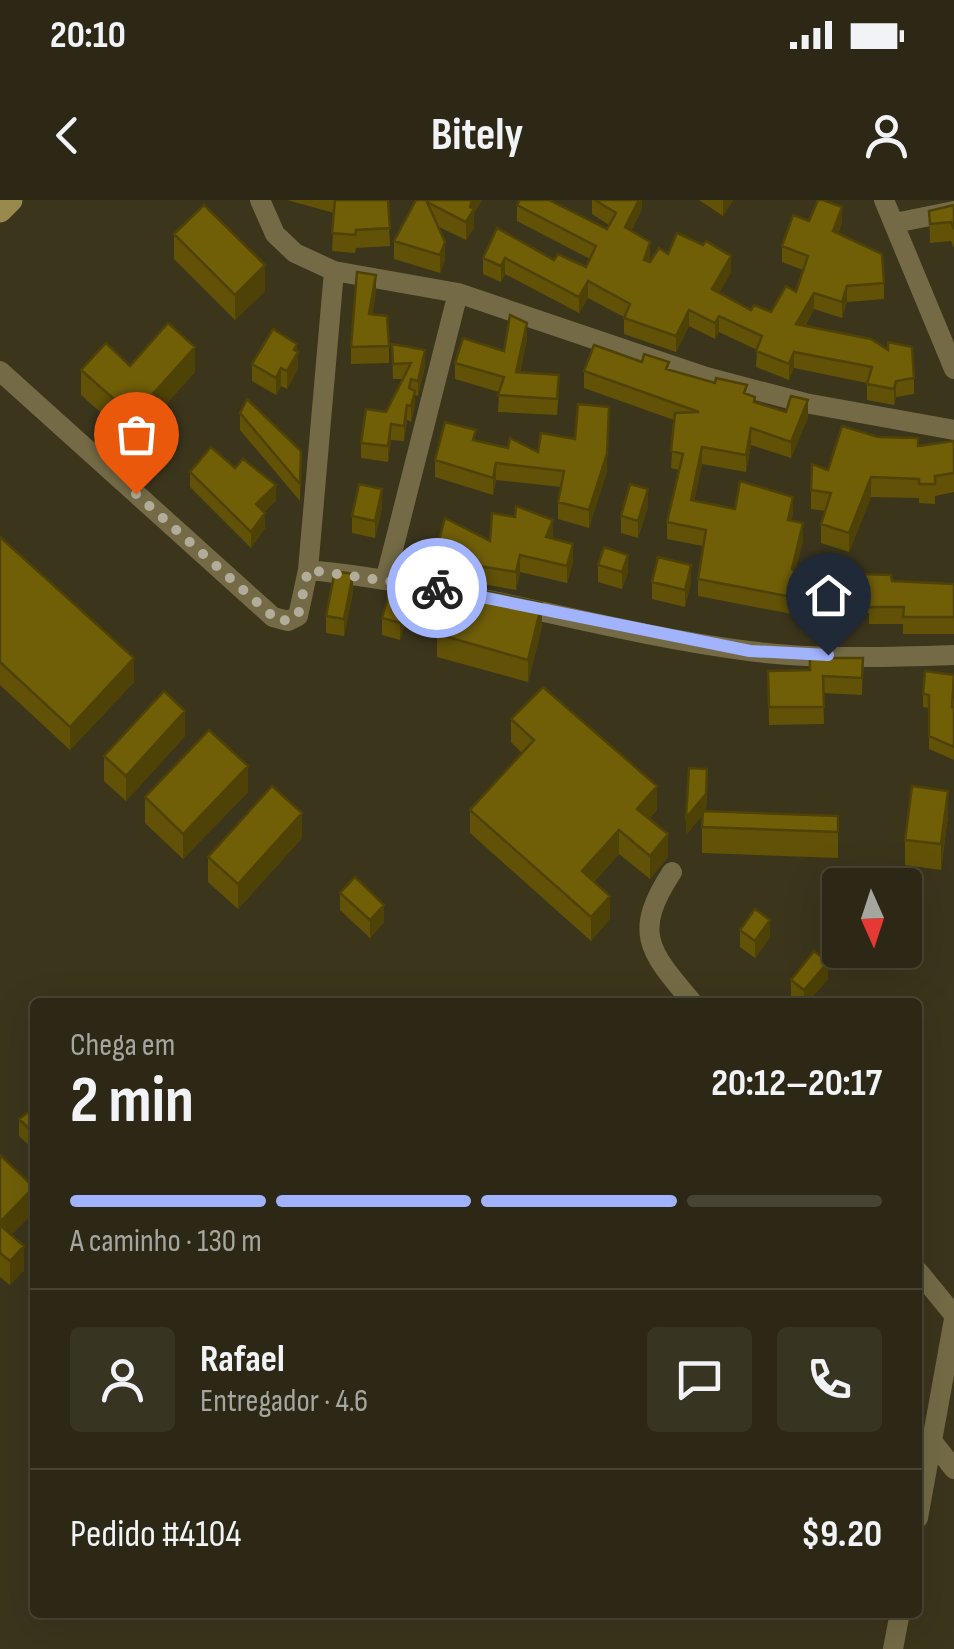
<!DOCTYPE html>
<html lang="pt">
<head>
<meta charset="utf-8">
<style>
  body { margin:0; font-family:"Sofia Sans Condensed",sans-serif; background:#383422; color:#f1f3f6; height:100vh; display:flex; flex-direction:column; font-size:38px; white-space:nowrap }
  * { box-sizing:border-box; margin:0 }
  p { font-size:32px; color:#a6a6a0 }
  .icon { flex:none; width:55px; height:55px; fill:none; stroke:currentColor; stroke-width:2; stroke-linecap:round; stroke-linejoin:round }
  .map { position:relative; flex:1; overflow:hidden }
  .panel { position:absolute; left:30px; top:798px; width:892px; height:620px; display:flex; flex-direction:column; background:#2c2815; border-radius:10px; box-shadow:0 10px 40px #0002,0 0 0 2px #484434 }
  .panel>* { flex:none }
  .needle { width:65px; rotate:177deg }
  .tools { position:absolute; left:822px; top:668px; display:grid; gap:20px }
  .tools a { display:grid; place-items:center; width:100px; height:100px; border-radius:10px; background:#2c2815; box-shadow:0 10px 40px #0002,0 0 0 2px #484434; font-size:50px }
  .pin { position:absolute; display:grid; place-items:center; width:85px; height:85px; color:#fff; margin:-102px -42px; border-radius:50% 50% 50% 0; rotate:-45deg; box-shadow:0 0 10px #0007 }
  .pin .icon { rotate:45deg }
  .courier { position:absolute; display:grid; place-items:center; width:100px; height:100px; margin:-50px; border:8px solid #a1b3fd; border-radius:50%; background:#fff; color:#222; box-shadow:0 2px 12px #0007 }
  .overview em { font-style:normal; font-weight:700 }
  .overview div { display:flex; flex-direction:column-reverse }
  .overview { display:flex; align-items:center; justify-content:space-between; height:170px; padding:0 40px }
  h1 { font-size:65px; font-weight:700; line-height:75px }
  .bar { display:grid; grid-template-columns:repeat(4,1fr); gap:15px 10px; align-content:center; height:120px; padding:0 40px }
  .bar i { height:12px; border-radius:8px; background:#484434 }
  .bar .current { background:#a1b3fd }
  .bar p { grid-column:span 4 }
  .line { display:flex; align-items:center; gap:25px; padding:0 40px; border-top:2px solid #484434 }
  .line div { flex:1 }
  .round { display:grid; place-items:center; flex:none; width:105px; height:105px; border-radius:10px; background:#383422 }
  .status { display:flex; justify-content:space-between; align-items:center; height:70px; padding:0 50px; background:#2c2815; direction:ltr }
  .status svg { height:28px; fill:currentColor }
  header { display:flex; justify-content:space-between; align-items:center; height:130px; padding:0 40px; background:#2c2815; font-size:45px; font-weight:700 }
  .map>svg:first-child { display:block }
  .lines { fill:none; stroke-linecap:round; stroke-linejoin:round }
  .minor { stroke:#746b46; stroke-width:20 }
  .secondary { stroke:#98894c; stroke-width:25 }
  .wall { fill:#615207 }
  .shaded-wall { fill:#4f4206 }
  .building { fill:#715f08; stroke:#4f4206; stroke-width:2.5 }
  .done { stroke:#b2ad9b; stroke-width:10; stroke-dasharray:0 18 }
  .route { stroke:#a1b3fd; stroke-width:12 }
</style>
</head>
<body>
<div class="status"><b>20:10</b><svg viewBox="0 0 49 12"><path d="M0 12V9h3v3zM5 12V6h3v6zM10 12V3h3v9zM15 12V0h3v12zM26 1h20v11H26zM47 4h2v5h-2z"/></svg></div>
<header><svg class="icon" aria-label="back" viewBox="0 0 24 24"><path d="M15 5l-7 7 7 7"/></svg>Bitely<svg class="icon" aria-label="person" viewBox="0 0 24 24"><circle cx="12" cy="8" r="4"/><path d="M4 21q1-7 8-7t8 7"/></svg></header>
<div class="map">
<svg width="954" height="1449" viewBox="0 0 954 1449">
  <rect width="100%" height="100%" fill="#3b351c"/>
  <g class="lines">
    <!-- minor -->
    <path class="minor" d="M260,0L275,34L295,53L334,71L458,93L706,177L805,203L954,230
      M884,0L954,169
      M895,23L954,11
      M0,171L273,417L288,421L298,416L308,370L334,71
      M308,370C457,384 600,432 749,451C816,460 886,457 954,455
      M386,377L458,93
      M672,672C632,733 649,751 692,802
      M918,1071L954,1115
      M932,1241L954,1269
      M918,1318L954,1119
      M893,1449L900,1412"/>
    <!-- secondary -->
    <path class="secondary" d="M0,10L10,0"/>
  </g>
  <!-- wall -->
  <path class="wall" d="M287,0H388L390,46L356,48L355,53L332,51L334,13Z
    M416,0H482L474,13V28L466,40L437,26L445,60L440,73L394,59V41Z
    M592,0H642V9L631,31L650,58L648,62L668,54L731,72L719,93L751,110L771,112L796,92L803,70L782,62V46L809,21L842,23L838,34L884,83V99L847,102L842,118L814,109L805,126L914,178V194L896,197L894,205L867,200V183L794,168L789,180L756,167L757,150L719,132L715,139L689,126L676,152L624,134V117L588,98L579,113L505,74L501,82L483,74V58L554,60L586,67L590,59L517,21V5L607,29L609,25L592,14Z
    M699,0H733L723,16Z
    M954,5V48L951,41L930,43L929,11Z
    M174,34L265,91L235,120L174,59Z
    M376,92L372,115L389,146V163L351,164V147Z
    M527,139L520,172L559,191L557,215L498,212L499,192L455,179V163L504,151Z
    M392,144L425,166L418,196L415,195V206L411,222L407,220L404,241L391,240L388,262L361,258V243L386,212L403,179H393Z
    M297,152L298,169L287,189L281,186L276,195L252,181V164Z
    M642,162L747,194L755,202L786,212L808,217L791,258L751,245L746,272L702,264L694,300L735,309L793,314L791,320L803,340L795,372L892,381L954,384V434H903V424H869V413L793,407L792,414L698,396V379L703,346L667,339V322L679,270L671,268L674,220L584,188V171Z
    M130,166L195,172L133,241L81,195V170Z
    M240,213L301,251L300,301L240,230Z
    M878,237L918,246L954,241V292L935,296V304L919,303V298L871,297L849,352L821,343V324L825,311L811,309V290L828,270Z
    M476,241L538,252L607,271L589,328L558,319V302L561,287L496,280L493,295L435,277V260Z
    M235,268L276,300L264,312L265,328L251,348L190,287V272Z
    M648,306L638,338L621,333V316Z
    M382,307L375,338L352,333V316Z
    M0,337L134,482L70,550L0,485Z
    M553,337L552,339L573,362L567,383L520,372L516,390L472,382V374L434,375V358L490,341Z
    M598,365L628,372L622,389L598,382Z
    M652,382H691L685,407L652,399Z
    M353,392L344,436L326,433V416Z
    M407,417L400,440L382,435V418Z
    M542,426L528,482L437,457V434Z
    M863,458L862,495L823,493L824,524L769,525L768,471L810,470Z
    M923,494L954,498V560L929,549V508L923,507Z
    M511,519L657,610L649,619L668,657L650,679L619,654L594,682L610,719L591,741L470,633V610L522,553L511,542Z
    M185,536L126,601L104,581V556Z
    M707,586L706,611L838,616V658L702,653V615L686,635Z
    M248,592L183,659L145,623V597Z
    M948,616L941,670L905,665V640Z
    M302,638L238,709L208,682V657Z
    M340,693L384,722L370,738L340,710Z
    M740,730L770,737L755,758L740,747Z
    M828,779L808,802H798L791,797V780Z
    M35,907V951L19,936V919Z
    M0,955L34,1012L11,1035L24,1070L10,1085L0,1077Z"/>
  <!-- shaded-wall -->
  <path class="shaded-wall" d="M472,0H482L474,13V28L466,40V22Z
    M639,0H642V9L625,44V27Z
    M723,0H733L723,16Z
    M842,7V23L833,47V31Z
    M445,42V60L440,73V55Z
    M650,42V58L644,76V60Z
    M731,56V72L712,106V89Z
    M505,58V74L501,82V66Z
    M265,65V91L235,120V95Z
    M376,75V92L369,132V114Z
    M588,81V98L579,113V97Z
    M847,86V102L842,118V102Z
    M814,93V109L796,140V124Z
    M689,110V126L676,152V136Z
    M719,116V132L715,139V123Z
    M527,123V139L516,188V172Z
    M297,144L298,169L287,189V171Z
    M195,147V172L133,241V216Z
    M425,150V166L418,196V181Z
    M794,152V168L789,180V164Z
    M281,168V186L276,195V178Z
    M896,181V197L894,205V189Z
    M415,191V206L411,222V206Z
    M808,200V217L791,258V242Z
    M407,205V220L404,241V226Z
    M609,207L607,271L589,328V310Z
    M391,224V240L388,262V246Z
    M751,228V245L746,272V255Z
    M702,247V264L691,317V300Z
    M496,263V280L493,295V278Z
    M871,277V297L849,352V333Z
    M276,285V300L256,320V304Z
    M382,289V307L375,338V321Z
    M648,289V306L638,338V321Z
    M793,297V314L788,336V320Z
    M265,313V328L251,348V332Z
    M553,320V337L546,354V337Z
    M803,323V340L792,386V369Z
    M573,344V362L567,383V366Z
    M520,355V372L516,390V372Z
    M628,355V372L622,389V372Z
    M691,365V382L685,407V390Z
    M353,374V392L344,436V419Z
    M407,400V417L400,440V423Z
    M542,403V426L528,482V460Z
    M134,458V482L70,550V527Z
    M185,511V536L126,601V576Z
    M248,566V592L183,659V634Z
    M707,569L706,611L686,635V618Z
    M657,586V610L637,633V609Z
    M948,591V616L941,670V644Z
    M302,613V638L238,709V684Z
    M619,630V654L582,695V671Z
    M668,634V657L650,679V656Z
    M610,696V719L591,741V717Z
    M384,705V722L370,738V720Z
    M770,720V737L755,758V741Z
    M828,762V779L808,802H804V790Z
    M34,987V1012L0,1046V1022Z
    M24,1046V1070L10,1085V1061Z"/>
  <!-- building -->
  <path class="building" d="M335,0H388L390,28L356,30L355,35L332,33Z
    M416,0H472L470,7L474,9L466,22L427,2L445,42L440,55L394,41Z
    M520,0H549L607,29L616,13L595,0H639L625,27L650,42L644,60L650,62L659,48L668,54L677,33L703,45L706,41L731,56L712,89L751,110L754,105L771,112L786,86L796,92L808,56L782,46L793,15L809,21L818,0H823L842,7L833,31L882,54L884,83L847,86L842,102L814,93L796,124L871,139L888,150V142L912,147L914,178L896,181L894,189L867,184L872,167L794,152L789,164L756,151L762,136L719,116L715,123L689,110L676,136L624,118L630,104L588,81L579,97L505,58L501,66L483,58L497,28L554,60L558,54L586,67L596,46L517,5Z
    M204,5L265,65L235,95L174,34Z
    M954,5V29L951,22L930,24L929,11Z
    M357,72L376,75L369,114L387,116L389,146L351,147Z
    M510,115L527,123L516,172L559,175L557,199L498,195L504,177L455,163L463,138L504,151Z
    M168,123L195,147L133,216L81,170L106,143L130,166Z
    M273,129L297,144L294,150L298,152L287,171L281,168L276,178L252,164Z
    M392,144L425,150L418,181L411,179L409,188L415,191L411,206L407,205L404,226L391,224L388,246L361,243L366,209L386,212L411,163L393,164Z
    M594,145L642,162L644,154L669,162L666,169L715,183L716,178L747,185L744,193L755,197L754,202L786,212L791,196L808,200L791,242L751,228L746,255L702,247L691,300L735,309L740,281L793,297L788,320L803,323L792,369L796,372L891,375L892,381L954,384V417H903L904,407H869V396L793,390L792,397L698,379L706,330L667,322L683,254L671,251L675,213L699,212L584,171Z
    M247,199L301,251L300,284L240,213Z
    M578,204L609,207L607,254L589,310L558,302L564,271L496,263L493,278L435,260L445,222L476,230L473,240L508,248L510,238L538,252L541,233L575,239Z
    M842,226L878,237L918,238V246L954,241V273L935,276V284H919V279L871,277L849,333L821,324L831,293L811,290L812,264L828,270Z
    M211,247L235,268L243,259L276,285L256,304L265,313L251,332L190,272Z
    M359,284L382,289L375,321L352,316Z
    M630,284L648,289L638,321L621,316Z
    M516,306L553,320L546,337L573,344L567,366L520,355L516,372L472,365L474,357L434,358L445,318L490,341L492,313L515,317Z
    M0,337L134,458L70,527L0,462Z
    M604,347L628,355L622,372L598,365Z
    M658,357L691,365L685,390L652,382Z
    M335,371L353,374L344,419L326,416Z
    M470,388L542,403L528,460L437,434L449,394L467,399Z
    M389,394L407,400L400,423L382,418Z
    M810,458H863L862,478L823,476L824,507H769L768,471L810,470Z
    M925,471L954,475L952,507H954V547L929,536V495L923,494Z
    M543,487L657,586L637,609L668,634L650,656L619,630L582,671L610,696L591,717L470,610L534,540L511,519Z
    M164,491L185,511L126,576L104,556Z
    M209,530L248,566L183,634L145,597Z
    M689,568L707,569L706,594L686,618Z
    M272,586L302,613L238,684L208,657Z
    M912,586L948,591L941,644L905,640Z
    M703,611L838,616V632L702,627Z
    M355,677L384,705L370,720L340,693Z
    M755,709L770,720L755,741L740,730Z
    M814,751L828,762L804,790L791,780Z
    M35,907V934L19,919Z
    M0,955L34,987L0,1022Z
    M0,1025L24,1046L10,1061L0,1053Z"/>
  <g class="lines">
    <!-- done -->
    <path class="done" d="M136,294L279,422L298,416L308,370L437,388"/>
    <!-- route -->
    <path class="route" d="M437,388L750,451L828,455"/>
  </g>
</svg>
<div class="tools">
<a><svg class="needle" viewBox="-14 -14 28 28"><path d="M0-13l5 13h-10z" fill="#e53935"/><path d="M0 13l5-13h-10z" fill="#a6a6a0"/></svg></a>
</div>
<div class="pin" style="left:136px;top:294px;background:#ea580c"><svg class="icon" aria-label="bag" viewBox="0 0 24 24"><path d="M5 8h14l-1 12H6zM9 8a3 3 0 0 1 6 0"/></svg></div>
<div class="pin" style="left:828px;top:455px;background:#1f2937"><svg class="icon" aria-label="home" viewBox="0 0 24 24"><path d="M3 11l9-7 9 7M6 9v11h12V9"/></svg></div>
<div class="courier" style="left:437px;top:388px"><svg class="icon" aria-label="bike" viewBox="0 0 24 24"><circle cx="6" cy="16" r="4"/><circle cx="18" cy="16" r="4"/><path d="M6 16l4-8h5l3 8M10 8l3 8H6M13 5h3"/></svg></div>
<section class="panel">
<div class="overview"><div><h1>2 min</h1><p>Chega em</p></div><em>20:12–20:17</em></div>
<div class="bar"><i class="current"></i><i class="current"></i><i class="current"></i><i></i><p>A caminho · 130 m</p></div>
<div class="line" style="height:180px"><a class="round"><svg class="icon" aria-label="person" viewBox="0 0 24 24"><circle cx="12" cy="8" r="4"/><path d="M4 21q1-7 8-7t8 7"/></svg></a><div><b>Rafael</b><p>Entregador · 4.6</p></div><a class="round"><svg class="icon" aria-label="chat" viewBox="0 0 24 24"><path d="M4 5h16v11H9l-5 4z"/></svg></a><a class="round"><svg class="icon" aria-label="phone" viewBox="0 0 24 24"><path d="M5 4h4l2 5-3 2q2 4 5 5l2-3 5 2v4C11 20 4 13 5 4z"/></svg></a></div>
<div class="line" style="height:130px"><div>Pedido #4104</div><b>$9.20</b></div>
</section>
</div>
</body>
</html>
